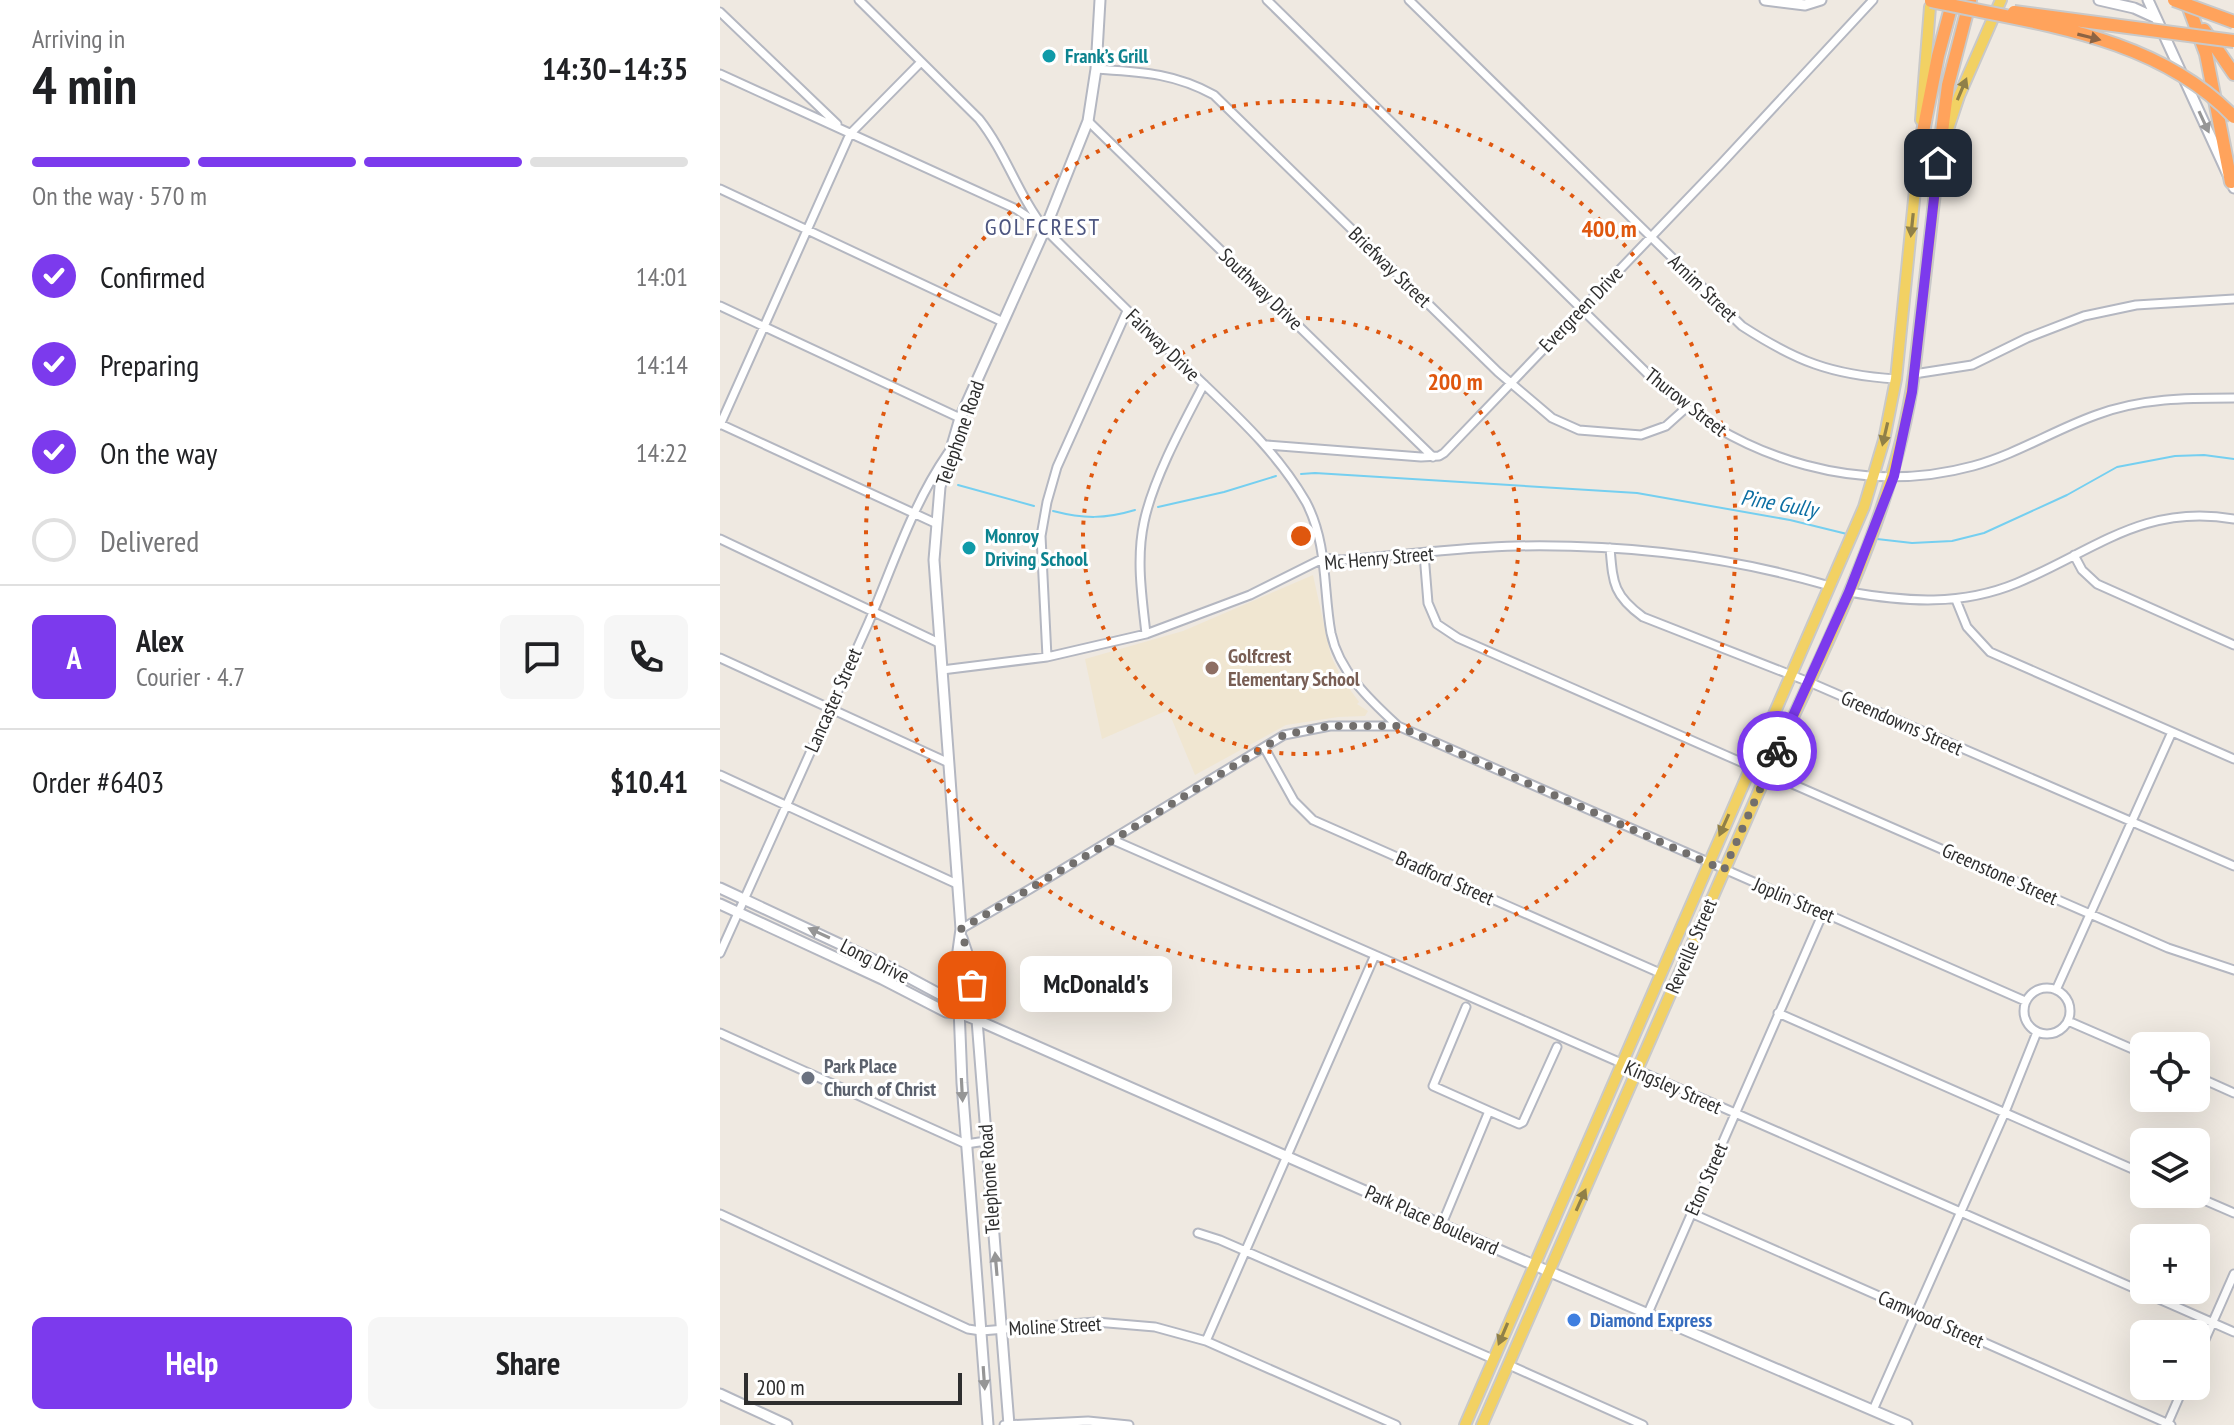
<!DOCTYPE html>
<html lang="en">
<head>
<meta charset="utf-8">
<style>
  body { margin:0; font-family:"PT Sans Narrow",sans-serif; background:#f6f6f6; color:#202124; height:100vh; display:flex; flex-direction:column; font-size:30px; white-space:nowrap }
  * { box-sizing:border-box; margin:0 }
  p { font-size:26px; color:#757577 }
  .icon { flex:none; width:44px; height:44px; fill:none; stroke:currentColor; stroke-width:2; stroke-linecap:round; stroke-linejoin:round }
  .map { position:relative; flex:1; overflow:hidden }
  .sheet { display:flex; flex-direction:column; background:#fff; width:720px }
  .sheet>* { flex:none }
  .tools { position:absolute; left:1410px; top:1032px; display:grid; gap:16px }
  .tools a { display:grid; place-items:center; width:80px; height:80px; border-radius:12px; background:#fff; box-shadow:0 8px 32px #0002; font-size:40px }
  .scale { position:absolute; left:24px; bottom:20px; width:218px; box-sizing:border-box; padding-left:8px; border:4px solid #2e2e2e; border-top:0; font-size:22px; line-height:28px; white-space:nowrap; color:#2e2e2e; -webkit-text-stroke:6px #fff; paint-order:stroke }
  .pin { position:absolute; display:grid; place-items:center; width:68px; height:68px; color:#fff; margin:-34px; border-radius:16px; box-shadow:0 4px 12px #0006 }
  .courier { position:absolute; display:grid; place-items:center; width:80px; height:80px; margin:-40px; border:6px solid #7c3aed; border-radius:50%; background:#fff; color:#222; box-shadow:0 2px 10px #0007 }
  .bubble { position:absolute; height:56px; border-radius:12px; background:#fff; box-shadow:0 8px 32px #0002; font-size:26px; font-weight:600; line-height:56px; text-align:center }
  .summary em { font-style:normal; font-weight:600 }
  .summary div { display:flex; flex-direction:column-reverse }
  .summary { display:flex; align-items:center; justify-content:space-between; height:136px; padding:0 32px }
  h1 { font-size:52px; font-weight:600; line-height:60px }
  .bar { display:grid; grid-template-columns:repeat(4,1fr); gap:12px 8px; align-content:center; height:96px; padding:0 32px }
  .bar i { height:10px; border-radius:6px; background:#e0e0e0 }
  .bar .selected { background:#7c3aed }
  .bar p { grid-column:span 4 }
  .line { display:flex; align-items:center; gap:20px; padding:0 32px; border-top:2px solid #e0e0e0 }
  .line div { flex:1 }
  .round { display:grid; place-items:center; flex:none; width:84px; height:84px; border-radius:12px; background:#f6f6f6 }
  ol { padding:0 32px; list-style:none }
  li { display:flex; align-items:center; gap:24px; height:88px }
  li p { margin-inline-start:auto }
  li .icon { padding:8px; border-radius:50%; background:#7c3aed; color:#fff; stroke-width:4 }
  li:last-child { color:#757577 }
  li i { width:44px; height:44px; border:4px solid #e0e0e0; border-radius:50% }
  .button { display:flex; gap:16px; margin-top:auto; padding:16px 32px }
  .button a { flex:1; height:92px; border-radius:12px; background:#7c3aed; color:#fff; font-size:32px; font-weight:600; line-height:92px; text-align:center }
  .button a+a { background:#f6f6f6; color:#202124 }
  main { display:flex; flex:1; min-height:0 }
  .map>svg:first-child { display:block }
  .education { fill:#f0e6d1 }
  .lines { fill:none; stroke-linecap:round; stroke-linejoin:round }
  .stream { stroke:#75cff0; stroke-width:2 }
  .street-casing { stroke:#b4b7c1; stroke-width:11 }
  .secondary-casing { stroke:#b4b7c1; stroke-width:13 }
  .primary-casing { stroke:#c9c9c9; stroke-width:14 }
  .highway-casing { stroke:#c9c9c9; stroke-width:16 }
  .street { stroke:#fff; stroke-width:7 }
  .secondary { stroke:#fff; stroke-width:9 }
  .primary { stroke:#f2d163; stroke-width:10 }
  .highway { stroke:#ffa35c; stroke-width:12 }
  .highway-bridge-casing { stroke:#c9c9c9; stroke-width:16; stroke-linecap:butt }
  .highway-bridge { stroke:#ffa35c; stroke-width:12 }
  .oneway { fill:#8c6343 }
  .oneway2 { fill:#908048 }
  .oneway3 { fill:#969696 }
  .done { stroke:#726f6d; stroke-width:8; stroke-dasharray:0 14.4 }
  .route { stroke:#7c3aed; stroke-width:10 }
  .ring { fill:none; stroke:#df570e; stroke-width:4; stroke-dasharray:4 8 }
  .culture-dot { fill:#0f9aa8; stroke:#fff; stroke-width:3 }
  .education-dot { fill:#8d6e63; stroke:#fff; stroke-width:3 }
  .worship-dot { fill:#6b7280; stroke:#fff; stroke-width:3 }
  .shop-dot { fill:#3f7fe0; stroke:#fff; stroke-width:3 }
  .labels { text-anchor:middle; stroke-width:6; stroke-linejoin:round; paint-order:stroke }
  .culture-label { font-size:20px; font-weight:bold; fill:#0d838f; stroke:#fff; text-anchor:start }
  .street-label { font-size:20px; fill:#2e2e2e; stroke:#fff }
  .education-label { font-size:20px; font-weight:bold; fill:#785e54; stroke:#fff; text-anchor:start }
  .worship-label { font-size:20px; font-weight:bold; fill:#5b616d; stroke:#fff; text-anchor:start }
  .shop-label { font-size:20px; font-weight:bold; fill:#366cbe; stroke:#fff; text-anchor:start }
  .water-label { font-size:22px; font-style:italic; fill:#0d6fa3; stroke:#fff }
  .quarter-label { font-size:24px; letter-spacing:2px; fill:#4d5680; stroke:#fff }
  .centre { fill:#df570e; stroke:#fff; stroke-width:4 }
  .ring-label { font-size:24px; text-anchor:middle; font-weight:bold; fill:#df570e; stroke:#fff; stroke-width:6; stroke-linejoin:round; paint-order:stroke }
</style>
</head>
<body>
<main>
<section class="sheet">
<div class="summary"><div><h1>4 min</h1><p>Arriving in</p></div><em>14:30–14:35</em></div>
<div class="bar"><i class="selected"></i><i class="selected"></i><i class="selected"></i><i></i><p>On the way · 570 m</p></div>
<ol>
<li><svg class="icon" aria-label="check" viewBox="0 0 24 24"><path d="M5 12l5 5 9-10"/></svg>Confirmed<p>14:01</p></li>
<li><svg class="icon" aria-label="check" viewBox="0 0 24 24"><path d="M5 12l5 5 9-10"/></svg>Preparing<p>14:14</p></li>
<li><svg class="icon" aria-label="check" viewBox="0 0 24 24"><path d="M5 12l5 5 9-10"/></svg>On the way<p>14:22</p></li>
<li><i></i>Delivered</li>
</ol>
<div class="line" style="height:144px"><b class="round" style="background:#7c3aed;color:#fff">A</b><div><b>Alex</b><p>Courier · 4.7</p></div><a class="round"><svg class="icon" aria-label="chat" viewBox="0 0 24 24"><path d="M4 5h16v11H9l-5 4z"/></svg></a><a class="round"><svg class="icon" aria-label="phone" viewBox="0 0 24 24"><path d="M5 4h4l2 5-3 2q2 4 5 5l2-3 5 2v4C11 20 4 13 5 4z"/></svg></a></div>
<div class="line" style="height:104px"><div>Order #6403</div><b>$10.41</b></div>
<div class="button"><a>Help</a><a>Share</a></div>
</section>
<div class="map">
<svg width="1514" height="1425" viewBox="0 0 1514 1425">
  <rect width="100%" height="100%" fill="#efe9e1"/>
  <!-- education -->
  <path class="education" d="M593,575L611,656L621,677L639,702L637,704L648,711L645,716L618,717L566,725L475,775L448,710L382,739L365,659L463,631Z"/>
  <g class="lines">
    <!-- stream -->
    <path class="stream" d="M581,474L595,473L917,493L1070,520L1127,534
      M238,485L314,506
      M438,507L504,492L556,476
      M333,511C364,519 385,519 415,510
      M1157,539L1192,543L1232,541L1264,533L1347,495L1397,467L1455,456L1484,455L1514,459"/>
    <!-- street casing -->
    <g class="street-casing">
      <path id="street" d="M139,0L259,119C286,153 298,195 325,229C371,275 418,321 465,366C509,409 555,448 586,502C608,544 603,589 611,633C619,672 651,701 678,726
        M547,0L938,384C1023,461 1142,496 1253,466C1297,454 1334,430 1376,415C1421,398 1467,398 1514,398
        M689,0L1022,326C1076,361 1111,375 1176,379
        M0,12L117,124
        M376,69C421,72 454,73 494,95L778,372L832,418L859,430L921,435L946,426L966,408
        M0,74L296,209L320,225
        M368,121L713,457
        M0,189L283,322
        M0,306L240,418
        M1194,374L1252,365L1307,338L1364,316L1416,305L1514,299
        M0,424L215,523
        M0,425L130,134L201,62
        M547,445L701,457L719,456L724,453L1001,164L1153,0
        M0,539L219,643
        M890,548C893,583 893,595 923,617L1089,682L1514,866
        M704,554L708,603L717,624L738,638L1030,766
        M1354,555L1362,570L1377,584L1514,645
        M1129,592C1186,602 1242,606 1297,583C1374,551 1424,503 1514,519
        M1236,600L1247,627L1270,652L1514,759
        M426,634C422,597 416,559 424,522C433,479 463,424 484,384
        M327,657L321,536L327,502L337,467L407,311
        M0,658L229,763
        M222,670L327,657L426,634L530,595L604,558L621,560C679,556 738,547 797,546C903,544 1008,556 1110,586
        M544,747L574,801L593,820L940,973
        M1047,773L1448,948L1514,970
        M0,775L237,884
        M393,840L1514,1332
        M241,929L310,889L564,735L610,726H678L1305,1001
        M0,953C50,844 99,734 148,624C173,566 192,505 228,453
        M1304 1011a23 23 0 1 1 46 0a23 23 0 1 1-46 0Z
        M1336,990L1452,732
        M1058,1013L1424,1174
        M1348,1021L1424,1054
        M0,1033L246,1144L266,1141
        M1476,1076L1514,1093
        M769,1111L799,1124L803,1122L837,1047
        M1470,1194L1514,1213
        M971,1213L1451,1425
        M0,1214L248,1329L261,1331L376,1322L435,1327L486,1341L676,1425
        M722,1224L769,1111L713,1086L746,1007
        M478,1233L500,1240L773,1359
        M928,1313L1103,913
        M486,1341L655,955
        M1476,1360L1514,1274
        M789,1365L923,1425
        M1153,1410L1285,1112L1317,1032
        M284,1425L368,1421L409,1425
        M1447,1425L1464,1386"/>
    </g>
    <!-- secondary casing -->
    <g class="secondary-casing">
      <path id="secondary" d="M1045,0L1085,5L1101,0
        M1379,0L1414,8L1436,18
        M1428,0L1514,188
        M0,888L171,968L225,997L239,1013
        M0,904L162,979L226,1012L239,1013L257,1020L786,1253L1187,1425
        M242,938L248,956L257,1020L289,1425
        M0,1394L67,1425
        M268,1425L242,1083L237,958L241,929L214,560L220,487L240,418L325,229L368,121L376,69L380,0"/>
    </g>
    <!-- primary casing -->
    <g class="primary-casing">
      <path id="primary" d="M1201,120L1210,7
        M1226,135L1239,96L1281,0
        M745,1425L1144,507L1164,440L1176,379L1200,140
        M762,1425C854,1216 944,1007 1036,798C1097,660 1173,525 1194,374L1219,158"/>
    </g>
    <!-- highway casing -->
    <g class="highway-casing">
      <path id="highway" d="M1466,0L1486,54L1511,182
        M1484,30L1514,74
        M1200,147L1218,56L1233,0
        M1218,163L1228,85L1250,0"/>
    </g>
    <!-- street -->
    <use href="#street" class="street"/>
    <!-- secondary -->
    <use href="#secondary" class="secondary"/>
    <!-- primary -->
    <use href="#primary" class="primary"/>
    <!-- highway -->
    <use href="#highway" class="highway"/>
    <!-- highway-bridge casing -->
    <g class="highway-bridge-casing">
      <path id="highway-bridge" d="M1454,0L1514,22
        M1211,1C1317,24 1435,35 1514,117
        M1294,12L1514,41"/>
    </g>
    <!-- highway-bridge -->
    <use href="#highway-bridge" class="highway-bridge"/>
  </g>
  <!-- one-way arrows -->
  <defs><path id="oneway-solid" d="M-6-.8H1V-3.2L6.5 0L1 3.2V.8H-6Z" transform="scale(2)"/></defs>
  <use class="oneway" href="#oneway-solid" transform="translate(1369 37) rotate(14)"/>
  <g class="oneway2">
    <use href="#oneway-solid" transform="translate(1242 89) rotate(-67)"/>
    <use href="#oneway-solid" transform="translate(1192 225) rotate(96)"/>
    <use href="#oneway-solid" transform="translate(1165 434) rotate(103)"/>
    <use href="#oneway-solid" transform="translate(1004 825) rotate(114)"/>
    <use href="#oneway-solid" transform="translate(861 1200) rotate(-66)"/>
    <use href="#oneway-solid" transform="translate(783 1334) rotate(113)"/>
  </g>
  <g class="oneway3">
    <use href="#oneway-solid" transform="translate(1484 122) rotate(65)"/>
    <use href="#oneway-solid" transform="translate(99 933) rotate(-155)"/>
    <use href="#oneway-solid" transform="translate(242 1090) rotate(87)"/>
    <use href="#oneway-solid" transform="translate(276 1264) rotate(-95)"/>
    <use href="#oneway-solid" transform="translate(264 1378) rotate(86)"/>
  </g>
  <g class="lines">
    <!-- done -->
    <path class="done" d="M252,985L248,956L241,929L393,840L564,735L610,726H678L1004,870L1057,751"/>
    <!-- route -->
    <path class="route" d="M1057,751L1129,592L1174,476L1192,392L1218,163"/>
  </g>
  <!-- distance rings -->
  <g class="ring">
    <circle cx="581" cy="536" r="218"/>
    <circle cx="581" cy="536" r="435"/>
  </g>
  <!-- markers -->
  <g class="culture-dot">
    <circle cx="329" cy="56" r="8"/>
    <circle cx="249" cy="548" r="8"/>
  </g>
  <circle class="education-dot" cx="492" cy="668" r="8"/>
  <circle class="worship-dot" cx="88" cy="1078" r="8"/>
  <circle class="shop-dot" cx="854" cy="1320" r="8"/>
  <g class="labels">
    <!-- culture labels -->
    <g class="culture-label">
      <text x="345" y="63">Frank’s Grill</text>
      <text x="265" y="543">Monroy<tspan x="265" dy="23">Driving School</tspan></text>
    </g>
    <!-- street labels -->
    <g class="street-label">
      <text transform="translate(670 267) rotate(44)" y="7">Briefway Street</text>
      <text transform="translate(983 288) rotate(44)" y="7">Arnim Street</text>
      <text transform="translate(541 289) rotate(44)" y="7">Southway Drive</text>
      <text transform="translate(861 309) rotate(-46)" y="7">Evergreen Drive</text>
      <text transform="translate(443 345) rotate(44)" y="7">Fairway Drive</text>
      <text transform="translate(966 402) rotate(38)" y="7">Thurow Street</text>
      <text transform="translate(240 433) rotate(-71)" y="7">Telephone Road</text>
      <text transform="translate(659 558) rotate(-5)" y="7">Mc Henry Street</text>
      <text transform="translate(113 700) rotate(-66)" y="7">Lancaster Street</text>
      <text transform="translate(1182 723) rotate(24)" y="7">Greendowns Street</text>
      <text transform="translate(1280 874) rotate(24)" y="7">Greenstone Street</text>
      <text transform="translate(725 878) rotate(24)" y="7">Bradford Street</text>
      <text transform="translate(1074 900) rotate(23)" y="7">Joplin Street</text>
      <text transform="translate(971 946) rotate(-67)" y="7">Reveille Street</text>
      <text transform="translate(155 961) rotate(27)" y="7">Long Drive</text>
      <text transform="translate(953 1087) rotate(24)" y="7">Kingsley Street</text>
      <text transform="translate(269 1179) rotate(-94)" y="7">Telephone Road</text>
      <text transform="translate(986 1179) rotate(-66)" y="7">Eton Street</text>
      <text transform="translate(712 1220) rotate(24)" y="7">Park Place Boulevard</text>
      <text transform="translate(1211 1319) rotate(24)" y="7">Camwood Street</text>
      <text transform="translate(335 1326) rotate(-3)" y="7">Moline Street</text>
    </g>
    <!-- education labels -->
    <g class="education-label">
      <text x="508" y="663">Golfcrest<tspan x="508" dy="23">Elementary School</tspan></text>
    </g>
    <!-- worship labels -->
    <g class="worship-label">
      <text x="104" y="1073">Park Place<tspan x="104" dy="23">Church of Christ</tspan></text>
    </g>
    <!-- shop labels -->
    <g class="shop-label">
      <text x="870" y="1327">Diamond Express</text>
    </g>
    <!-- water labels -->
    <g class="water-label">
      <text transform="translate(1059 503) rotate(10)" y="8">Pine Gully</text>
    </g>
    <!-- quarter labels -->
    <g class="quarter-label">
      <text x="323" y="235">GOLFCREST</text>
    </g>
  </g>
  <circle cx="581" cy="536" r="12" class="centre"/>
  <g class="ring-label">
    <text x="889" y="237">400 m</text>
    <text x="735" y="390">200 m</text>
  </g>
</svg>
<div class="tools">
<a><svg class="icon" aria-label="locate" viewBox="0 0 24 24"><circle cx="12" cy="12" r="6"/><path d="M12 2v4M12 18v4M2 12h4M18 12h4"/></svg></a>
<a><svg class="icon" aria-label="layers" viewBox="0 0 24 24"><path d="M12 4l9 5-9 5-9-5zM3 14l9 5 9-5"/></svg></a>
<a>+</a>
<a>−</a>
</div>
<div class="scale">200 m</div>
<div class="pin" style="left:252px;top:985px;background:#ea580c"><svg class="icon" aria-label="bag" viewBox="0 0 24 24"><path d="M5 8h14l-1 12H6zM9 8a3 3 0 0 1 6 0"/></svg></div>
<div class="pin" style="left:1218px;top:163px;background:#1f2937"><svg class="icon" aria-label="home" viewBox="0 0 24 24"><path d="M3 11l9-7 9 7M6 9v11h12V9"/></svg></div>
<div class="courier" style="left:1057px;top:751px"><svg class="icon" aria-label="bike" viewBox="0 0 24 24"><circle cx="6" cy="16" r="4"/><circle cx="18" cy="16" r="4"/><path d="M6 16l4-8h5l3 8M10 8l3 8H6M13 5h3"/></svg></div>
<div class="bubble" style="left:300px;top:956px;width:152px">McDonald's</div>
</div>
</main>
</body>
</html>
